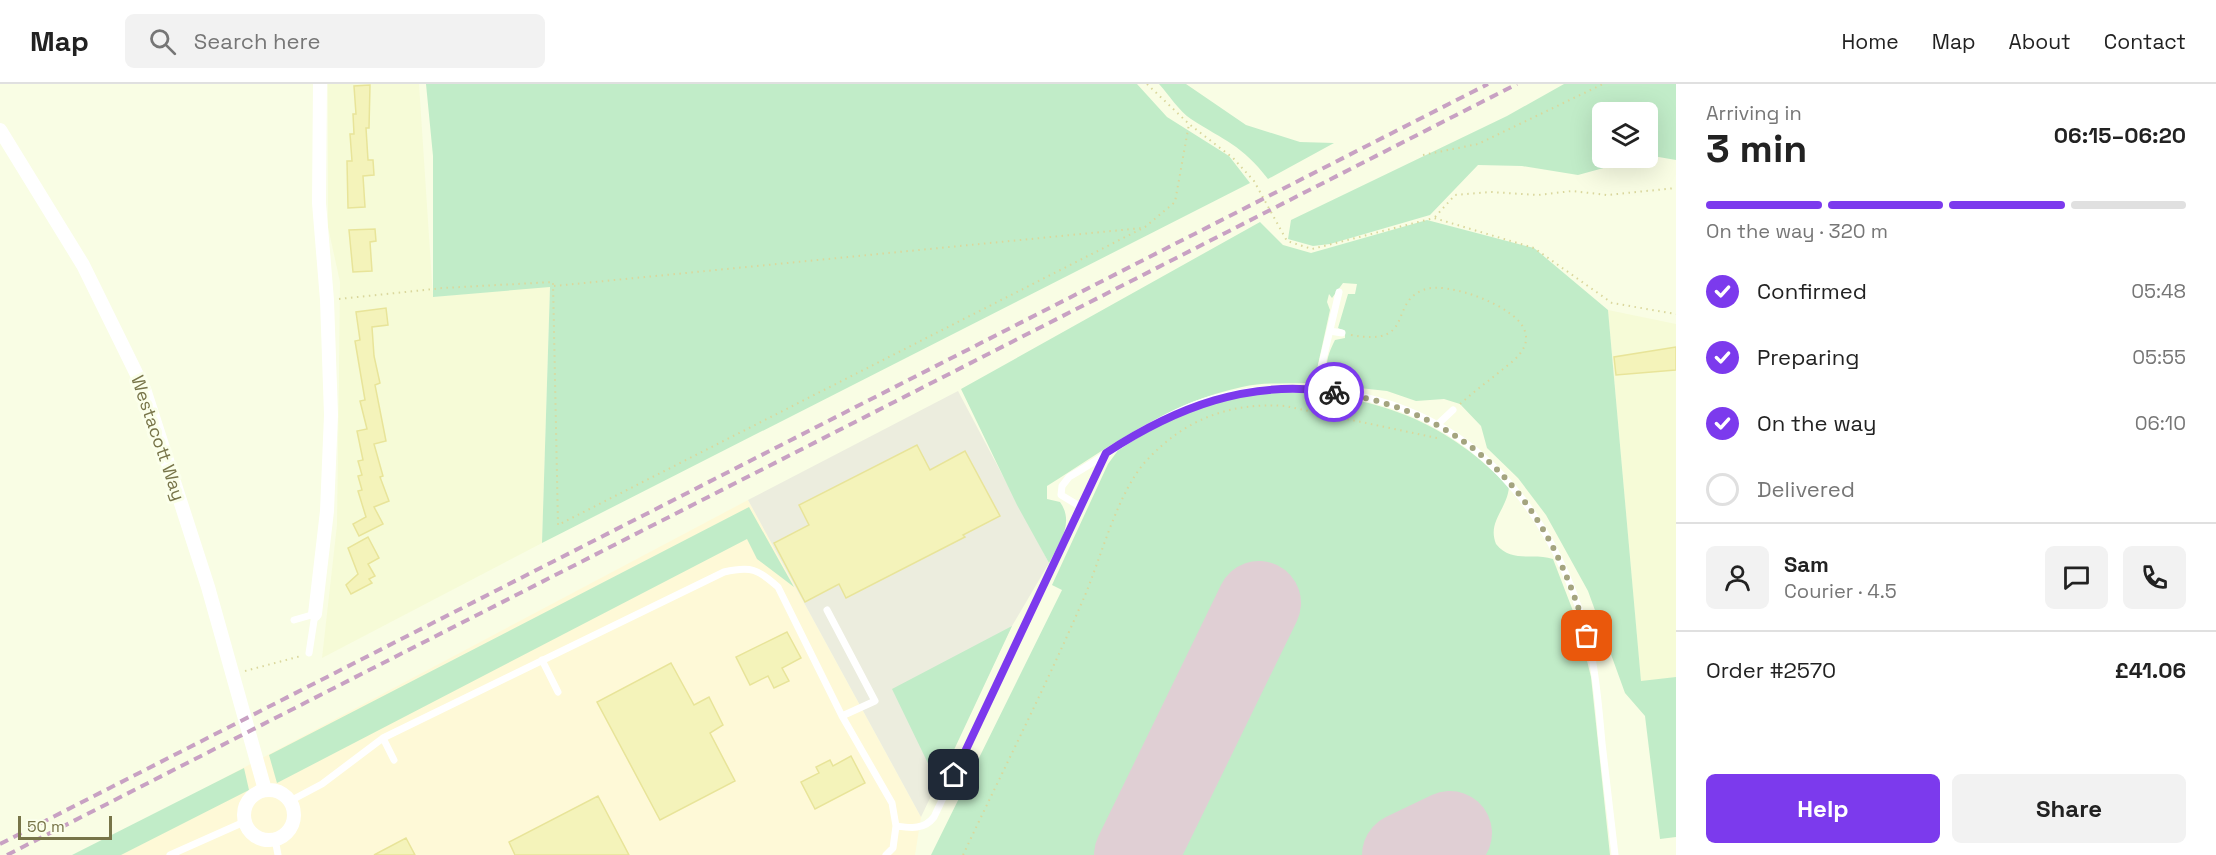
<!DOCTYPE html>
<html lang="en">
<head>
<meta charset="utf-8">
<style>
  body { margin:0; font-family:"Space Grotesk",sans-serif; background:#f2f2f2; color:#222; height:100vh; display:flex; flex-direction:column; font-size:22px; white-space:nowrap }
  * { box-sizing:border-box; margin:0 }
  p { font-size:20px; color:#767676 }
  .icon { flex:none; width:33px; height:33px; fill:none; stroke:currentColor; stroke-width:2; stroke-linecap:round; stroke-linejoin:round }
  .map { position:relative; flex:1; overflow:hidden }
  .sheet { display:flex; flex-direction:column; background:#fff; width:540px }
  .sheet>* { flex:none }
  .buttons { position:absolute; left:1592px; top:18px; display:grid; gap:12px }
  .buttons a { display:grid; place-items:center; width:66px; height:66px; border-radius:9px; background:#fff; box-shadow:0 6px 24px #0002; font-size:30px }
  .scale { position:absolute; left:18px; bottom:15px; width:94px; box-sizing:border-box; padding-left:6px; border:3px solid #777448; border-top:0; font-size:16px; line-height:21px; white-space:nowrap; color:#777448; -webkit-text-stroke:4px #fbffeb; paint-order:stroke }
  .pin { position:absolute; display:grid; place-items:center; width:51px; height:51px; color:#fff; margin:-26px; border-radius:12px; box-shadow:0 3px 9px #0006 }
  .courier { position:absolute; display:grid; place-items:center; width:60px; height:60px; margin:-30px; border:4px solid #7c3aed; border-radius:50%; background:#fff; color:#222; box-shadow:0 2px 8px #0007 }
  .headline em { font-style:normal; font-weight:800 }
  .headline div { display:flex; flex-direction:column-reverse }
  .headline { display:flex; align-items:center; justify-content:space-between; height:102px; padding:0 30px }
  h1 { font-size:39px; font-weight:800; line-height:45px }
  .bar { display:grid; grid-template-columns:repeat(4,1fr); gap:9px 6px; align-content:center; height:72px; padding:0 30px }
  .bar i { height:8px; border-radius:4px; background:#e0e0e0 }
  .bar .on { background:#7c3aed }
  .bar p { grid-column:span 4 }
  .line { display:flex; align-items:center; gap:15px; padding:0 30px; border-top:2px solid #e0e0e0 }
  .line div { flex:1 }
  .round { display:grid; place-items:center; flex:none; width:63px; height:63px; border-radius:9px; background:#f2f2f2 }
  ol { padding:0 30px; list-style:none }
  li { display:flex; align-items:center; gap:18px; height:66px }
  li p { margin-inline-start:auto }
  li .icon { padding:6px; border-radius:50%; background:#7c3aed; color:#fff; stroke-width:4 }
  li:last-child { color:#767676 }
  li i { width:33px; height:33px; border:3px solid #e0e0e0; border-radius:50% }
  .action { display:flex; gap:12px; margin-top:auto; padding:12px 30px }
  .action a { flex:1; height:69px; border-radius:9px; background:#7c3aed; color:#fff; font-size:24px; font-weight:800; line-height:69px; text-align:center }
  .action a+a { background:#f2f2f2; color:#222 }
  header { display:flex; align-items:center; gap:36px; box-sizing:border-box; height:84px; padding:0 30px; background:#fff; border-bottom:2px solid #e0e0e0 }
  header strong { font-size:28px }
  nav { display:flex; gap:33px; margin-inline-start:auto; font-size:21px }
  .search { width:420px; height:54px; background:#f2f2f2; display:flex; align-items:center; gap:15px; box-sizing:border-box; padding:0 21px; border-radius:9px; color:#767676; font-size:22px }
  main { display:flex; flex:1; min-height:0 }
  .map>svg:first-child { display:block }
  .residential { fill:#f6fbd7 }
  .commercial { fill:#fef9d7 }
  .industrial { fill:#ecedde }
  .green { fill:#c1ecc8 }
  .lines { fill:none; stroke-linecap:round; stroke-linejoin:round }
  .runway { stroke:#e0cfd4; stroke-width:84 }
  .building { fill:#f4f3ba; stroke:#e8e499; stroke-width:1.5 }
  .path { stroke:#dad79c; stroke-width:2; stroke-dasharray:1.5 4.5; stroke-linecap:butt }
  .lane { stroke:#fff; stroke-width:7 }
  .street { stroke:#fff; stroke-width:14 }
  .rail { stroke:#c8a1c3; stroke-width:4; stroke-dasharray:9 6; stroke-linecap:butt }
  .done { stroke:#a4a47f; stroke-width:6; stroke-dasharray:0 10.8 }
  .route { stroke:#7c3aed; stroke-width:8 }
  .labels { text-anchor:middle; stroke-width:6; stroke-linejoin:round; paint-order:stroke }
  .street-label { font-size:18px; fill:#777448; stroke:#fbffeb }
</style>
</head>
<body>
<header>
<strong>Map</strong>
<div class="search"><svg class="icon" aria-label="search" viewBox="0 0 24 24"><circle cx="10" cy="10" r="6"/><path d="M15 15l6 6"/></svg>Search here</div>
<nav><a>Home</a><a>Map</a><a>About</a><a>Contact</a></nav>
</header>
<main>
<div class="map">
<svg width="1676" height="771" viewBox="0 0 1676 771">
  <rect width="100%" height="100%" fill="#f9fde4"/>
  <!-- residential -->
  <path class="residential" d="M328,0H419L433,213L550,202L542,459L322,574L337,441L339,289L340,198L328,143Z
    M1608,226L1676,240V593L1641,598Z"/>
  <!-- commercial -->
  <path class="commercial" d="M748,416L921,733L915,771H79Z"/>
  <!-- industrial -->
  <path class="industrial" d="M958,307L1049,479L1012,542L921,733L748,416Z"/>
  <!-- green -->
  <path class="green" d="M426,0H1137L1167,33L1229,72L1250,99L542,459L550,203L433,213V72Z
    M1159,0H1186L1246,41L1300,58L1334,59L1268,95C1242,61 1225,57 1191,35C1179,27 1169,11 1159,0Z
    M1564,0H1676V76L1647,71V28H1602V74H1640L1578,91L1522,82L1478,81L1430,131L1330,160L1313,162L1288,155L1291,136L1507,32Z
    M1427,136L1534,164L1608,226L1641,597L1676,593V753L1660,755L1645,632L1625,609L1588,507L1546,431L1518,394L1487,364L1481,342L1460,320L1444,315L1416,317L1387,307L1332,301C1323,284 1327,272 1335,256L1345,254V247L1338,244L1348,210H1355L1357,200L1343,199L1332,214L1329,210L1327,218L1330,226L1317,285L1306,299C1285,300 1262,298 1242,303C1169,318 1109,363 1047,402V415L1060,418C1075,439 1059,459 1049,479L1017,421L961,305L1260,138L1283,161L1311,169Z
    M1270,308C1365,308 1442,332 1509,403C1507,426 1487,437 1496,460C1512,480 1533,468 1553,475L1578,540L1591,593L1610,771H931L1062,506L1052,501L1108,380L1119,365L1153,344L1194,325L1230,314Z
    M749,423L794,503L757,475L747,455L277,699L269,671Z
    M1012,542L938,700L892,605Z
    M244,684L249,706L121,771H72Z"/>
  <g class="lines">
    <!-- runway -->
    <path class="runway" d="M1136,771L1259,519
      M1404,771L1450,749"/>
  </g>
  <!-- building -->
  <path class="building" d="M370,1L369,44H366L368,76H373L374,91L363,92L365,123L348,124L347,77H352L350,50H354L353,30H356L354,2Z
    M375,145L376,157L370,158L372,187L353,188L349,146Z
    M386,224L388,241L372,243L374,272L380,299L375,301L386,357L374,360L383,392L380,393L389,417L374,423L383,440L359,452L353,440L366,433L358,407L362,406L358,392L362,391L358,377L363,376L357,347L367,345L360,317L365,316L355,257L360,256L356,228Z
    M1676,263V286L1616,291L1614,273Z
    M917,361L930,386L965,367L1000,432L963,451L965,453L846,514L839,500L805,518L774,459L809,441L799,421Z
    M368,453L379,474L368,480L375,492L369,495L372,499L351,510L346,501L358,490L348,464Z
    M787,548L801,574L782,584L789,597L774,604L768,592L750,601L736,573Z
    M671,579L694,621L709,613L723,641L710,649L735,697L660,736L597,618Z
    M851,672L865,699L815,725L801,698L819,689L816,683L830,676L833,682Z
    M598,712L629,771H515L509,758Z
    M406,754L415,771H374Z"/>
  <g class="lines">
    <!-- path -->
    <path class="path" d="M1147,0L1189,40L1233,74L1254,97L1287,157L1312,165L1434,134L1534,164L1612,219L1676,230
      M1423,71L1478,60L1603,0
      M1435,133L1455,111L1491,108L1538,111L1572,107L1607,111L1676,104
      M554,202L1142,144
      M339,215L443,204L553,198L558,441L1145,143L1175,118L1189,40
      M1351,251C1416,263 1388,220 1423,206C1446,196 1515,222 1524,245C1530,258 1522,269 1513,277C1495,292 1477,305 1460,320
      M245,587L301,572
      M963,771C1003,686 1046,602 1083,516C1101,475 1117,408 1147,376C1185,335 1231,318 1285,322L1437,354"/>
    <!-- lane -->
    <path class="lane" d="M1330,247L1342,249
      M1316,305L1339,208
      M1437,341L1453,326
      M1081,423L1061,411L1062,402L1069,393C1111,369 1148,339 1194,321C1250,300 1311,301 1368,314C1492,344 1562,446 1590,564C1597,595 1599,627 1602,659C1606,696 1611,734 1615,771
      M827,526L875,617L842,632
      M294,536L315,530L309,569
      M542,576L558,608
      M383,654L394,676
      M290,717L322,700L383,654L724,488C751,482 758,485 778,503L842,632L892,719L896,742L893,764L886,771
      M896,742C911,744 924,746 934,733L1105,372
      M275,755L278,771
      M170,771L244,738"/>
    <!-- street -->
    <path class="street" d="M0,46L83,181L144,305L208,503L265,706
      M315,530L327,427L331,331L327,216L319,119L320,0
      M244 731a25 25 0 1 1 50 0a25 25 0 1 1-50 0Z"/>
    <!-- rail -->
    <path class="rail" d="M0,760L1488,0
      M7,771L1517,0"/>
  </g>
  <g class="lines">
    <!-- done -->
    <path class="done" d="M1334,308C1476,329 1550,420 1587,552"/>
    <!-- route -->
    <path class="route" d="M954,691L1106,369C1176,323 1249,295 1334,308"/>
  </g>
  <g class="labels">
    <!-- street labels -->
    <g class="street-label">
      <text transform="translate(158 354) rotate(71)" y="6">Westacott Way</text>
    </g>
  </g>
</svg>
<div class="buttons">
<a><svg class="icon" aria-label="layers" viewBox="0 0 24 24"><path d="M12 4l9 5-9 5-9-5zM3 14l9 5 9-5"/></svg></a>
</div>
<div class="scale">50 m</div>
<div class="pin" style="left:1587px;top:552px;background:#ea580c"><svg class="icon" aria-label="bag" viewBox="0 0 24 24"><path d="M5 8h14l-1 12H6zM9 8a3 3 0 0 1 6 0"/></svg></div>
<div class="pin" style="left:954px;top:691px;background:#1f2937"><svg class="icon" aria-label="home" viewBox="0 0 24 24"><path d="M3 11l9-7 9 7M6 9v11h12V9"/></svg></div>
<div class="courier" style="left:1334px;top:308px"><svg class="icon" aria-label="bike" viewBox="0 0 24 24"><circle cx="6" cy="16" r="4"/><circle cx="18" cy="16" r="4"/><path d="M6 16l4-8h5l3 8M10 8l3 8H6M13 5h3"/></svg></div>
</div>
<section class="sheet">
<div class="headline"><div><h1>3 min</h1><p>Arriving in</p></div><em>06:15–06:20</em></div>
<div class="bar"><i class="on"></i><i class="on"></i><i class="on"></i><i></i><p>On the way · 320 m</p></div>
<ol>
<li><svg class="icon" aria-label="check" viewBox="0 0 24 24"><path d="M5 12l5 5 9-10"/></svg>Confirmed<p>05:48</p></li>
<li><svg class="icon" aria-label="check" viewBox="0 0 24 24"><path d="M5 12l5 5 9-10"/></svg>Preparing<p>05:55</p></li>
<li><svg class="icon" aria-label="check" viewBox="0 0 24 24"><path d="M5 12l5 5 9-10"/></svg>On the way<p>06:10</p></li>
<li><i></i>Delivered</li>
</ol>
<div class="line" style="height:108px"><a class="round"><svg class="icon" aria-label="person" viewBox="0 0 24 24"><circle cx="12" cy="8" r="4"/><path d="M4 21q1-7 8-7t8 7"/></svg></a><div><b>Sam</b><p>Courier · 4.5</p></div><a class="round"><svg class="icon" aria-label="chat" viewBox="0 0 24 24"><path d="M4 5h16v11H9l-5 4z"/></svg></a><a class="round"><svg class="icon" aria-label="phone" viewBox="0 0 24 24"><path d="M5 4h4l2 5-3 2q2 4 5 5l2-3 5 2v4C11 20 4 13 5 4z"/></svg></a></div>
<div class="line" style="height:78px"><div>Order #2570</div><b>£41.06</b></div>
<div class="action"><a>Help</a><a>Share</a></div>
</section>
</main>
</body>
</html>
